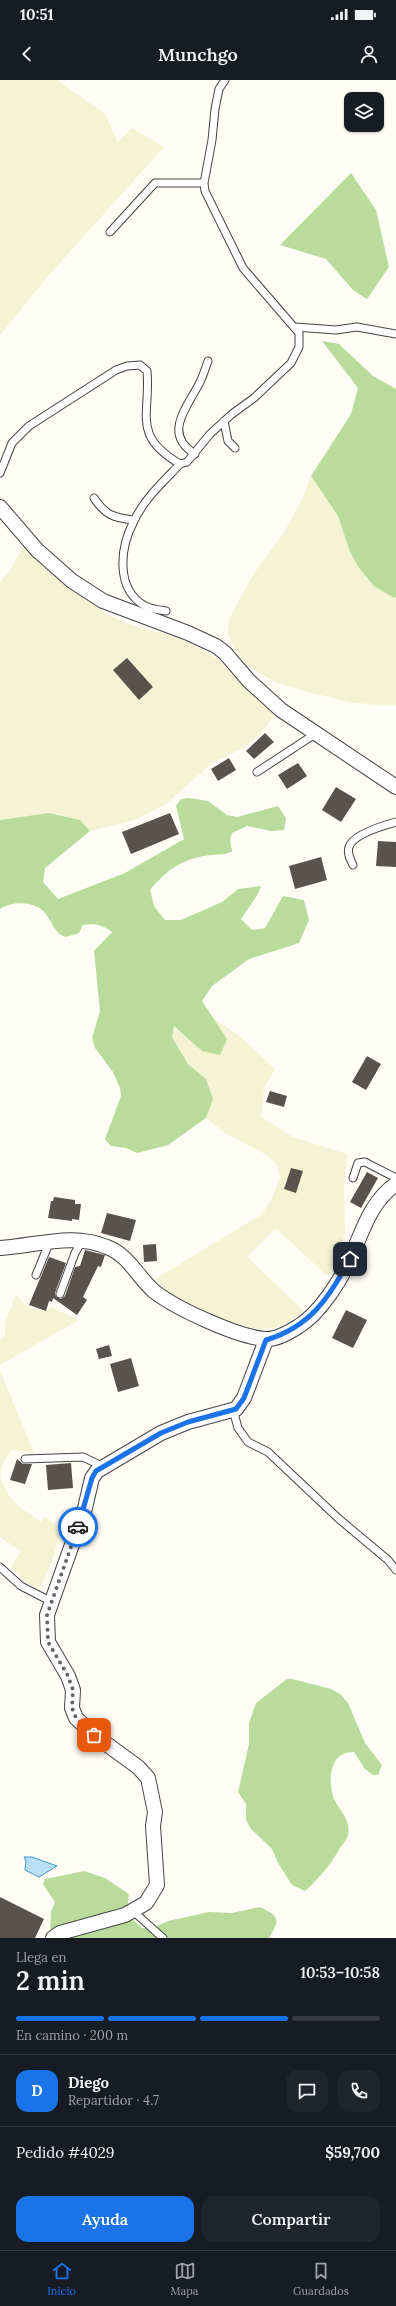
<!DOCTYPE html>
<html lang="es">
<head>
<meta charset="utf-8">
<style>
  body { margin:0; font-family:Lora,serif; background:#20242c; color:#f1f3f6; height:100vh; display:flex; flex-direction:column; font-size:15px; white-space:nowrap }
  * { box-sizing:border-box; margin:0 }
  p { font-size:13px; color:#9ea1a6 }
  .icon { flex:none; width:22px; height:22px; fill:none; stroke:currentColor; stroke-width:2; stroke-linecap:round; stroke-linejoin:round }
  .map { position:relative; height:1858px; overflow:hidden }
  .details { display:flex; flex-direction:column; background:#171b24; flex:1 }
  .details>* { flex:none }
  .buttons { position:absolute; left:344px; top:12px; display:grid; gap:8px }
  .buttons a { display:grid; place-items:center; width:40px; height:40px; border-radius:8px; background:#171b24; box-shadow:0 1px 3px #0004; font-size:20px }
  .pin { position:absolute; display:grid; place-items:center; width:34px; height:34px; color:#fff; margin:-17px; border-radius:8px; box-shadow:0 2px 6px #0006 }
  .courier { position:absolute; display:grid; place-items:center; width:40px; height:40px; margin:-20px; border:3px solid #1a73e8; border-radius:50%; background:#fff; color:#222; box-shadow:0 1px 5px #0007 }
  .head em { font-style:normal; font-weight:600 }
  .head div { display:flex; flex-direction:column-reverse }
  .head { display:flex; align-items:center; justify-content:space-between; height:68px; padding:0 16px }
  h1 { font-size:26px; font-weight:600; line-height:30px }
  .bar { display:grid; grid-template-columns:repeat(4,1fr); gap:6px 4px; align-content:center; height:48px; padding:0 16px }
  .bar i { height:5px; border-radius:3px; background:#363941 }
  .bar .active { background:#1a73e8 }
  .bar p { grid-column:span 4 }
  .line { display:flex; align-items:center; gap:10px; padding:0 16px; border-top:1px solid #363941 }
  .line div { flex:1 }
  .round { display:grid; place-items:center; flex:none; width:42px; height:42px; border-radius:12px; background:#20242c }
  .cta { display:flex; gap:8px; margin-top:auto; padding:8px 16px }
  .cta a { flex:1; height:46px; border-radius:12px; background:#1a73e8; color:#fff; font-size:16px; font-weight:600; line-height:46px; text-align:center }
  .cta a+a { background:#20242c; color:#f1f3f6 }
  .status { display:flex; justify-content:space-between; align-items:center; height:28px; padding:0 20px; background:#171b24; direction:ltr }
  .status svg { height:11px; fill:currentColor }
  header { display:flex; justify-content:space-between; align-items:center; height:52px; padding:0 16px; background:#171b24; font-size:18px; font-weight:600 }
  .tab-bar { display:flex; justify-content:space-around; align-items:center; height:56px; border-top:1px solid #363941; background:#171b24; font-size:11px; color:#9ea1a6 }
  .tab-bar a { display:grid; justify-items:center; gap:2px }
  .tab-bar .active { color:#1a73e8 }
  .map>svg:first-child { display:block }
  .farmland { fill:#f6f3d4 }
  .forest { fill:#b9dc9c }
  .water { fill:#b9e0f7; stroke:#3f96cf }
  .building { fill:#5a524d }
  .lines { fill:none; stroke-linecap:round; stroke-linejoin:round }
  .service-casing { stroke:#444; stroke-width:9 }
  .minor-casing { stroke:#444; stroke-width:16 }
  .service { stroke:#fff; stroke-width:7 }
  .minor { stroke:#fff; stroke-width:14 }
  .done { stroke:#646461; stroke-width:4; stroke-dasharray:0 7.2 }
  .route { stroke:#1a73e8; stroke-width:5 }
</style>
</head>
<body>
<div class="status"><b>10:51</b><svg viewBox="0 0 49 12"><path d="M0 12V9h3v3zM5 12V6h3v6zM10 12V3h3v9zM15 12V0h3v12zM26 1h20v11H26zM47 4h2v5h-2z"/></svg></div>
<header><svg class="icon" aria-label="back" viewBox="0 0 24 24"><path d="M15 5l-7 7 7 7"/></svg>Munchgo<svg class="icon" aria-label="person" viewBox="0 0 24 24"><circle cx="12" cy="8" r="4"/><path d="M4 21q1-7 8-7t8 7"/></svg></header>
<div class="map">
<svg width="396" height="1858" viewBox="0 0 396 1858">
  <rect width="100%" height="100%" fill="#fffdf5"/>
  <!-- farmland -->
  <path class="farmland" d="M0,0H57L105,34L118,62L132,48L164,67L49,195L0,255Z
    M311,396L338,436L350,472L393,518L396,517V625H377L349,622L296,609L275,602L248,586L234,568L228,553L229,539L254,493L283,454L301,422Z
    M23,466L82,516L108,535L133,546L168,555L190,563L218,579L237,599L276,634L260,654L245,667L211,684L166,724L135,740L90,751L80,740L49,733L0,740V502L10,491Z
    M210,936L241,957L275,989L264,1008L261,1037L293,1057L347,1074L344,1109L345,1153L335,1184L327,1196L276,1148L247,1177L304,1231L289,1242L275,1248L257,1249L231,1242L174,1217L155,1199L261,1135L272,1119L280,1098L276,1083L265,1074L225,1053L206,1038L213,1019L206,999L188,984L172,957L174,945L202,971L227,959Z
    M16,1214L26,1226L47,1232L50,1227L79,1240L0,1285V1260L5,1256V1243Z
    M0,1290L34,1373L11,1370L3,1384L0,1398L8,1414L18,1426L41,1442L45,1437L62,1448L51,1484L39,1509L25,1502L11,1487L21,1471L0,1457Z"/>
  <!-- forest -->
  <path class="forest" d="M351,93L376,130L389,187L367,219L353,210L326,179L280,165Z
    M322,261L339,264L373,296L396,309V517L394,518L374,506L359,488L350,472L338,436L311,396L351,334L358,308Z
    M189,718L208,721L227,735L237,737L278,726L286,738L284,750L272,751L247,746L232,753L230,760L232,771C224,776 220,774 211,775C182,779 169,788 150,810L154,826L165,840H181L222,822L238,809L261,806L258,814L241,839L252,850L265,848L283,816L304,820L309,840L299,863L249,879L212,906L202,921L227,959L220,975L202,971L174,946L172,957L188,984L206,999L213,1019L206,1038L168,1065L137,1073L126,1068L111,1066L105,1059L121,1016L120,1008L113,992L95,968L92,958L100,931L94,871L112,852C103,845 94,843 83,845L79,853L66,857C53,853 53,841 44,832C34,821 12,821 0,829V740L49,733L80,740L90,751L45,788L43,802L58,819L125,793L184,759L176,726L181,719Z
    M287,1599H292L331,1609L340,1614L348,1623L365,1663L382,1685L378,1695H373L365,1689L354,1672C330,1672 328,1697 333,1716C337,1729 352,1739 348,1755C347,1760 342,1765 340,1768C329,1787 321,1796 305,1811L292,1805L278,1783L272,1769L251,1749L246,1740V1724L238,1712L249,1664V1643L256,1623Z
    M84,1791L105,1798L129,1814L127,1831L133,1840L142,1848H153L168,1841L209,1832L232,1833L260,1827C280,1837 280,1839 269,1858H50L51,1832L55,1822L43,1804L45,1799Z"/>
  <!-- water -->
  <path class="water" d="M24,1777H32L57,1786L39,1797L25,1790L26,1781Z"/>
  <!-- building -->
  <path class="building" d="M127,578L153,607L139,620L113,590Z
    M265,653L274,662L254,679L246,671Z
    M229,678L236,690L218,701L211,689Z
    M298,683L307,696L287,709L278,695Z
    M336,707L356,719L341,742L322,730Z
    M170,733L179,754L131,774L122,752Z
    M378,761L396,762V787L376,786Z
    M321,777L327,800L295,809L289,786Z
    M367,976L381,984L366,1010L352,1002Z
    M270,1011L287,1016L284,1027L266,1022Z
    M291,1088L303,1091L296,1113L284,1109Z
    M367,1092L378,1098L361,1128L350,1122Z
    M54,1117L75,1120V1124H81L79,1140L72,1139V1141L48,1138L51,1121H53Z
    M107,1133L136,1140L130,1161L101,1153Z
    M156,1164L157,1181L144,1182L143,1165Z
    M85,1170L105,1175L101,1187L98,1186L83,1217L87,1220L77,1235L53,1218L52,1222L49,1221L46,1231L29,1225L49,1177L66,1183L55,1213L56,1217L61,1219L65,1216L75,1187L80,1186Z
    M346,1230L367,1240L353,1268L332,1258Z
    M109,1265L112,1276L99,1279L96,1269Z
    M131,1278L139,1306L118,1312L110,1284Z
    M17,1379L23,1384H32L25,1404L10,1400Z
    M71,1383L73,1408L48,1410L46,1385Z
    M0,1817L44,1839L35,1858H0Z"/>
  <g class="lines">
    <!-- service casing -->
    <g class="service-casing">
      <path id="service" d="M110,152L155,103H204
        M295,247L336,250L357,247L396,254
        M224,341L228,361L235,368
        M195,374C163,354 186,329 199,304C203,297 205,289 208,281
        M0,393L12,363L29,346L116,290L127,286L140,285L147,291C151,335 131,355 180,384L187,382L210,354L232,334L254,318L291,283L299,267V253L243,188L205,111L204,103L212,60L215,29L219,9L225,0
        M94,418C105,435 114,438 134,440
        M166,531C159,530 151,529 145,526C115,509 120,467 134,441C144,419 164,401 180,384
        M257,692L315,654
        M353,785C350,779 347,773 349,767C353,754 385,745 396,742
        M353,1098L358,1083L365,1082L396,1098
        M36,1195L50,1161
        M60,1214L75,1173L82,1161
        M236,1329L235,1337L238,1348L248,1362L268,1372L339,1439L388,1480L396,1490
        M25,1379L83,1377L104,1387
        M0,1487L21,1506L52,1522
        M133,1831L163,1858"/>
    </g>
    <!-- minor casing -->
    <g class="minor-casing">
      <path id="minor" d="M0,427L37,470L72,501L103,521L188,553L216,566L225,573L249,601L281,630L396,707
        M0,1168C35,1166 73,1152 107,1167C130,1176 137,1197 155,1212C177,1229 238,1257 265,1259C275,1260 290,1252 299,1246C320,1233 341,1200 351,1177C363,1150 371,1121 396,1104
        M53,1858L60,1853L125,1835L146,1823L157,1805L153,1746L155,1732L148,1698L138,1687L94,1655L76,1638L72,1628L73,1610L68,1596L48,1562L47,1535L85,1428L92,1398L97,1391L161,1353L188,1342L236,1329L244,1318L266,1260"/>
    </g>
    <!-- service -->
    <use href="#service" class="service"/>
    <!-- minor -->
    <use href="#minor" class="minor"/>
  </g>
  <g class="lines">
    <!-- done -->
    <path class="done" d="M78,1447L47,1535L48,1562L68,1596L73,1610L72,1628L76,1638L94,1655"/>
    <!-- route -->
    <path class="route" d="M78,1447L92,1398L96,1391L161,1353L188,1342L236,1329L244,1318L266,1260C310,1247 329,1218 350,1179"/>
  </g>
</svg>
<div class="buttons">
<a><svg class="icon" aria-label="layers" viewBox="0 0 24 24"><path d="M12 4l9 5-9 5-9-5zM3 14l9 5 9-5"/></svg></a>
</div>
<div class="pin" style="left:94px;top:1655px;background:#ea580c"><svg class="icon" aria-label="bag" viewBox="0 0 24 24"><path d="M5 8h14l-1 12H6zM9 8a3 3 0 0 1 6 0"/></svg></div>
<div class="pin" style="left:350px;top:1179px;background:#1f2937"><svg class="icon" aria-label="home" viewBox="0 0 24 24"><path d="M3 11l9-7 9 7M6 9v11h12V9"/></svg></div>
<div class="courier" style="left:78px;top:1447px"><svg class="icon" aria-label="car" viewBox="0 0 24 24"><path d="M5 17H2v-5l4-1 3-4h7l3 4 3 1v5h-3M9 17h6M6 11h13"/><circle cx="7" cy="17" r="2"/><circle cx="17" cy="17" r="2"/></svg></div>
</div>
<section class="details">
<div class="head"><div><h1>2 min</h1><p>Llega en</p></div><em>10:53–10:58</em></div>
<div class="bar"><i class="active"></i><i class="active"></i><i class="active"></i><i></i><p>En camino · 200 m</p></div>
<div class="line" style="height:72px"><b class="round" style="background:#1a73e8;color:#fff">D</b><div><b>Diego</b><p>Repartidor · 4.7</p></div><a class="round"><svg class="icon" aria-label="chat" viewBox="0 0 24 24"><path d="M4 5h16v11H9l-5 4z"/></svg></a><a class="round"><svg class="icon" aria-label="phone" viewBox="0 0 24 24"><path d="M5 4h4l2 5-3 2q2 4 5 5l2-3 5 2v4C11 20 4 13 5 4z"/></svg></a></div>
<div class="line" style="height:52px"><div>Pedido #4029</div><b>$59,700</b></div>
<div class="cta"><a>Ayuda</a><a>Compartir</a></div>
</section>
<nav class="tab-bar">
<a class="active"><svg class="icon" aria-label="home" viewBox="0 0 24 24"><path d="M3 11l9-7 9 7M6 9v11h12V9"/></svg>Inicio</a>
<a><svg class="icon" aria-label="map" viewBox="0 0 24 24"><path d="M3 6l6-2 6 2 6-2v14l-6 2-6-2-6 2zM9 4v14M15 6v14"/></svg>Mapa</a>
<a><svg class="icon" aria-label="saved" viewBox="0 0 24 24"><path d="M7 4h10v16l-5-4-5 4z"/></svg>Guardados</a>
</nav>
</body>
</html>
